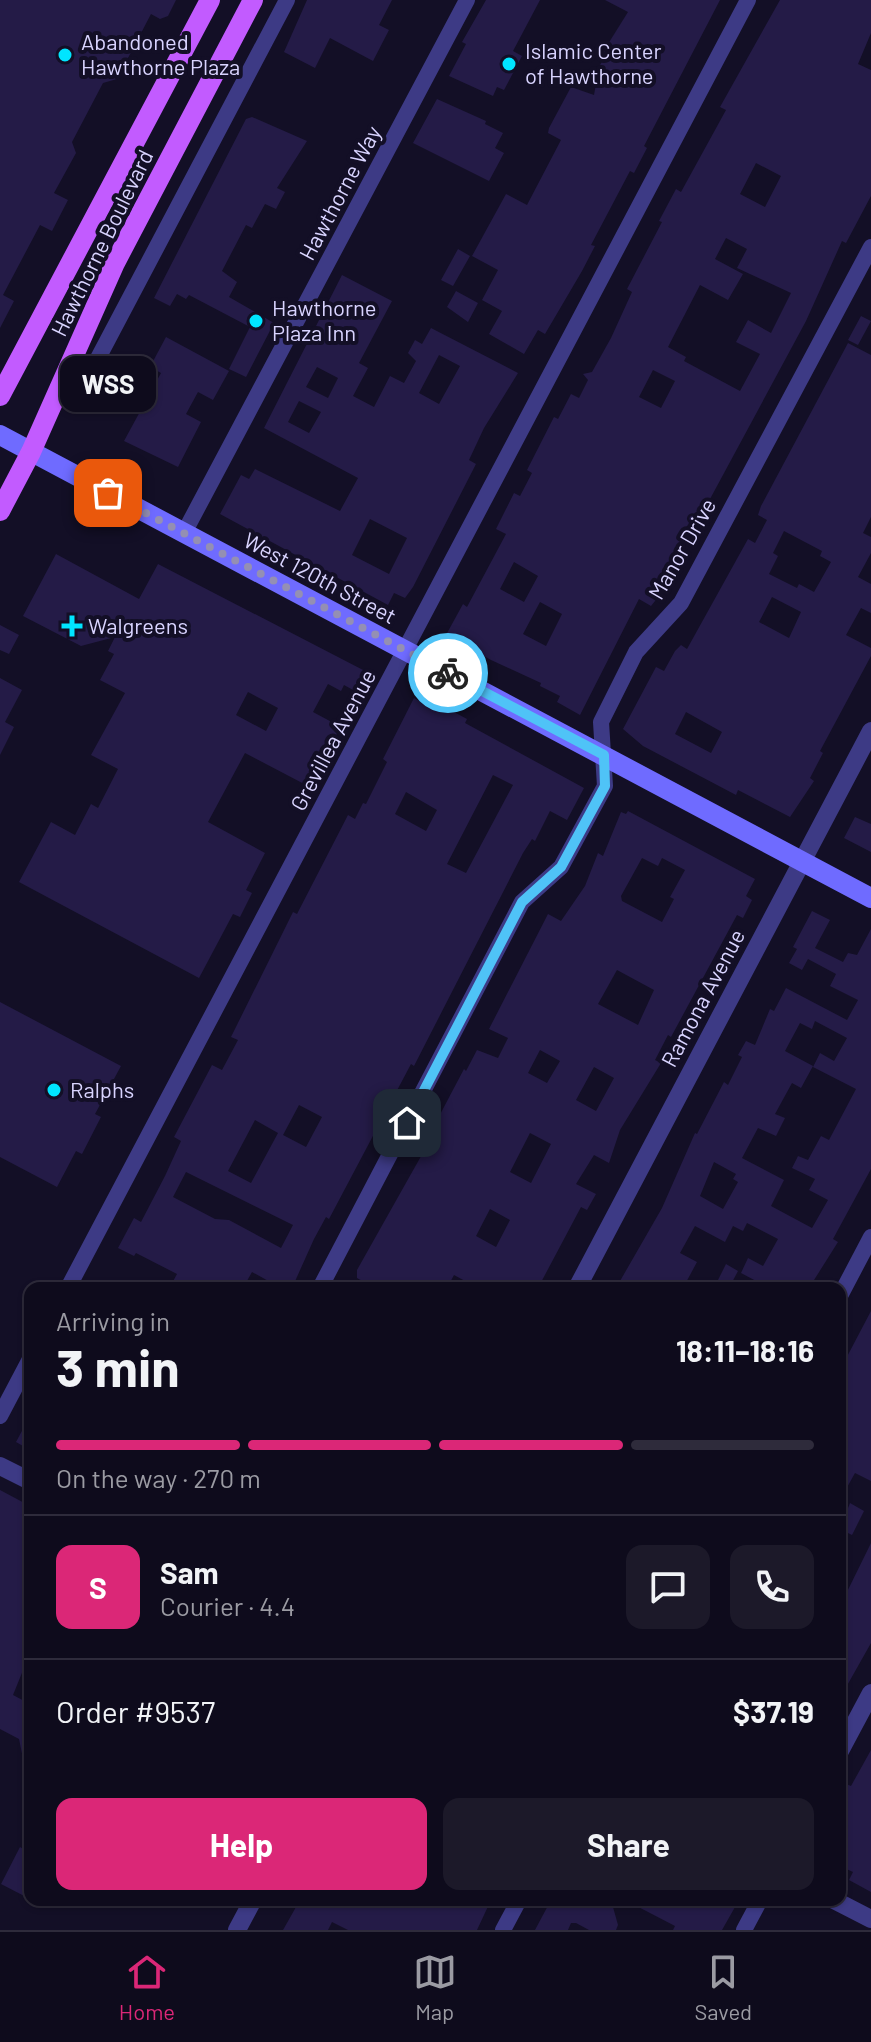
<!DOCTYPE html>
<html lang="en">
<head>
<meta charset="utf-8">
<style>
  body { margin:0; font-family:Barlow,sans-serif; background:#1c1929; color:#f1f3f6; height:100vh; display:flex; flex-direction:column; font-size:30px; white-space:nowrap }
  * { box-sizing:border-box; margin:0 }
  p { font-size:26px; color:#9b9ba3 }
  .icon { flex:none; width:44px; height:44px; fill:none; stroke:currentColor; stroke-width:2; stroke-linecap:round; stroke-linejoin:round }
  .map { position:relative; flex:1; overflow:hidden }
  .side { position:absolute; left:24px; top:1282px; width:822px; height:624px; display:flex; flex-direction:column; background:#0e0b1c; border-radius:16px; box-shadow:0 2px 6px #0004,0 0 0 2px #2e2b3b }
  .side>* { flex:none }
  .pin { position:absolute; display:grid; place-items:center; width:68px; height:68px; color:#fff; margin:-34px; border-radius:16px; box-shadow:0 4px 12px #0006 }
  .courier { position:absolute; display:grid; place-items:center; width:80px; height:80px; margin:-40px; border:6px solid #4fc3f7; border-radius:50%; background:#fff; color:#222; box-shadow:0 2px 10px #0007 }
  .bubble { position:absolute; height:56px; border-radius:16px; background:#0e0b1c; box-shadow:0 2px 6px #0004,0 0 0 2px #2e2b3b; font-size:26px; font-weight:700; line-height:56px; text-align:center }
  .overview em { font-style:normal; font-weight:700 }
  .overview div { display:flex; flex-direction:column-reverse }
  .overview { display:flex; align-items:center; justify-content:space-between; height:136px; padding:0 32px }
  h1 { font-size:52px; font-weight:700; line-height:60px }
  .bar { display:grid; grid-template-columns:repeat(4,1fr); gap:12px 8px; align-content:center; height:96px; padding:0 32px }
  .bar i { height:10px; border-radius:6px; background:#2e2b3b }
  .bar .active { background:#db2777 }
  .bar p { grid-column:span 4 }
  .line { display:flex; align-items:center; gap:20px; padding:0 32px; border-top:2px solid #2e2b3b }
  .line div { flex:1 }
  .round { display:grid; place-items:center; flex:none; width:84px; height:84px; border-radius:16px; background:#1c1929 }
  .cta { display:flex; gap:16px; margin-top:auto; padding:16px 32px }
  .cta a { flex:1; height:92px; border-radius:16px; background:#db2777; color:#fff; font-size:32px; font-weight:700; line-height:92px; text-align:center }
  .cta a+a { background:#1c1929; color:#f1f3f6 }
  .menu { display:flex; justify-content:space-around; align-items:center; height:112px; border-top:2px solid #2e2b3b; background:#0e0b1c; font-size:22px; color:#9b9ba3 }
  .menu a { display:grid; justify-items:center; gap:4px }
  .menu .active { color:#db2777 }
  .map>svg:first-child { display:block }
  .building { fill:#241b47; fill-rule:evenodd }
  .lines { fill:none; stroke-linecap:round; stroke-linejoin:round }
  .minor { stroke:#3d3a85; stroke-width:16 }
  .tertiary { stroke:#3d3a85; stroke-width:18 }
  .secondary { stroke:#6f6bff; stroke-width:20 }
  .primary { stroke:#c25bff; stroke-width:20 }
  .done { stroke:#948fb3; stroke-width:8; stroke-dasharray:0 14.4 }
  .route { stroke:#4fc3f7; stroke-width:10 }
  .poi-dot { fill:#00e5ff; stroke:#130f26; stroke-width:3 }
  .labels { text-anchor:middle; stroke-width:8; stroke-linejoin:round; paint-order:stroke }
  .poi-label { font-size:22px; fill:#d9d4ff; stroke:#130f26; text-anchor:start }
  .street-label { font-size:22px; fill:#d9d4ff; stroke:#130f26 }
</style>
</head>
<body>
<div class="map">
<svg width="871" height="1930" viewBox="0 0 871 1930">
  <rect width="100%" height="100%" fill="#130f26"/>
  <!-- building -->
  <path class="building" d="M0,0H176L168,16L160,19L151,14L117,79L103,83L72,142L76,153L54,193L68,200L52,231L40,225L3,295L14,301L0,328Z
    M307,0H392L379,25L389,30L373,61L330,38L315,68L284,52Z
    M486,0H540L513,51L522,56L504,90L497,87L493,96L449,76L466,44L462,42Z
    M605,0H720L644,146L647,148L634,173L630,171L591,245L595,246L582,271L545,334L538,330L524,354L489,334L502,311L482,300L498,270L472,256L506,194L527,205L561,140L548,133L549,128L571,87L594,95L599,67L606,54L603,52L628,12Z
    M780,0H871V33L858,64L871,70V196L846,243L842,241L806,321L655,601L651,606L639,599L580,715L557,702L560,696L540,686L541,683L491,660L446,635L463,604L467,607L506,534L496,529L514,493L520,496L532,473L527,470L554,417L558,419L571,394L579,398L588,380L583,374L592,372L611,338L632,292L627,289L662,222L659,221L676,189L681,192L726,110L720,107ZM756,163L781,176L765,207L740,194ZM726,238L747,249L737,268L791,293L771,333L748,320L736,342L760,354L740,391L684,361L686,357L668,347L700,285L728,300L743,274L715,259ZM653,370L675,381L661,408L639,397ZM514,562L538,576L524,602L500,589ZM540,602L562,614L546,646L523,634Z
    M437,99L486,121L485,124L503,133L495,148L504,153L489,181L413,143Z
    M252,117L307,141L277,188L285,192L276,209L265,204L252,228L246,225L222,271L237,282L229,297L274,323L246,377L229,369L250,327L189,295L186,299L177,294L170,306L154,298L246,119Z
    M458,249L470,256L453,286L441,280Z
    M342,275L392,301L359,363L368,368L353,396L374,407L390,376L404,383L416,361L408,353L415,340L422,344L431,328L518,373L484,428L469,460L476,464L413,587L405,598L394,593L388,605L220,514L241,475L249,479L255,469L340,511L358,478L264,428ZM439,355L460,366L439,404L419,393ZM317,367L338,378L328,398L306,387ZM299,401L321,412L309,433L288,422ZM370,519L407,538L389,574L352,555Z
    M456,291L478,303L468,322L447,307Z
    M861,316L871,321L858,345L848,340Z
    M166,337L229,371L213,400L198,392L186,414L201,422L178,467L124,441L161,373L150,367Z
    M848,343L871,355V517L863,533L871,537V553L858,577L871,584V613L861,608L846,635L871,648V656L820,751L823,753L810,778L814,781L790,817L738,790L736,795L643,746L623,729L656,667L664,671L675,651L681,645L687,649L748,539L755,543L767,520L758,515L761,506ZM784,531L822,551L820,556L831,562L814,592L799,584L797,588L769,574L778,556L773,553ZM772,597L801,612L789,638L759,622ZM686,712L722,732L711,753L675,734Z
    M56,554L139,599L158,564L365,671L355,691L344,685L341,691L328,684L313,712L341,727L308,786L245,753L208,822L265,853L246,890L252,893L240,917L233,914L199,978L19,882L51,822L75,835L91,804L98,808L118,769L91,755L125,693L100,680L114,654L108,651L115,637L81,646L23,616ZM248,692L278,708L266,731L236,715Z
    M0,625L19,635L9,654L0,650Z
    M0,678L22,690L5,722L14,727L0,755Z
    M414,698L440,712L443,706L467,719L465,723L584,788L567,820L550,811L535,841L532,839L523,853L414,1066L411,1064L329,1219L326,1217L314,1239L292,1288H281L252,1272L243,1288H178L171,1285L177,1274L136,1253L134,1256L118,1248L134,1218L141,1222L165,1176L181,1141L174,1137L212,1065L222,1070L238,1040L231,1037L293,912L297,914L348,815L355,819L363,803L366,804L387,762L383,759ZM493,775L513,785L466,873L447,864ZM406,792L437,810L426,831L395,814ZM299,1105L322,1117L306,1147L283,1135ZM255,1120L278,1133L251,1183L228,1171ZM186,1172L293,1225L281,1248L229,1220L215,1219L173,1197Z
    M628,811L755,879L746,896L752,900L743,918L737,915L671,1037L668,1035L655,1060L661,1063L620,1130L609,1163L594,1155L576,1184L596,1194L587,1210L581,1207L538,1288H478L454,1275L447,1288H375L357,1278V1270L438,1126L435,1124L464,1069L466,1071L477,1050L498,1058L508,1038L489,1029L548,914L561,921L585,886L598,853L603,856L621,812L626,814ZM642,858L658,866L662,858L685,870L670,897L674,899L662,922L622,901L621,896ZM617,970L654,990L638,1025L598,1004ZM540,1050L560,1061L547,1083L528,1073ZM594,1067L614,1078L596,1111L576,1100ZM530,1133L551,1144L531,1183L510,1172ZM490,1209L510,1220L496,1247L476,1236Z
    M855,817L871,824V852L844,838Z
    M812,911L830,920L815,948L843,962L848,953L857,955L871,929V1169L833,1239L838,1242L809,1288H755L758,1282L741,1273L748,1258L763,1266L778,1239L747,1223L743,1231L733,1226L725,1242L695,1226L680,1253L697,1262L683,1288H616L662,1208L695,1133L697,1134L724,1082L728,1085L742,1057L738,1055L746,1041L755,1045L770,1009L774,1011L786,988L847,1020L858,1000L830,986L836,974L808,959L802,970L789,963L797,949L793,947ZM815,1021L847,1038L834,1061L820,1053L813,1067L856,1089L829,1140L821,1136L808,1160L798,1156L792,1168L815,1179L809,1190L828,1200L812,1228L771,1206L784,1180L742,1158L758,1128L776,1136L785,1118L775,1114L792,1083L801,1088L813,1066L785,1051L800,1023L812,1029ZM714,1162L736,1174L733,1179L738,1182L723,1209L700,1196Z
    M0,1002L121,1066L95,1114L101,1117L82,1154L76,1151L57,1187L0,1157Z
    M726,1264L738,1271L729,1288H714Z
    M871,1311V1481L855,1473L840,1500V1370Z
    M30,1416V1450L16,1442Z
    M0,1490L30,1506V1653L13,1695L30,1704V1767L25,1768L19,1739L0,1729Z
    M850,1503L864,1511L852,1535L840,1529Z
    M871,1543V1643L840,1698V1596L844,1598Z
    M871,1750V1892L849,1880L853,1872L840,1866V1795L846,1784L851,1786Z
    M20,1847L30,1853V1899L1,1884Z
    M300,1900H491L477,1930H348L332,1922L328,1930H283Z
    M551,1900H611L618,1925L616,1930H589L576,1923H571L568,1930H535Z
    M625,1900H739L722,1930H673L675,1926Z"/>
  <g class="lines">
    <!-- minor -->
    <path class="minor" d="M58,387L86,381L287,0
      M184,533L467,0
      M68,1288L748,0
      M320,1288L522,902L561,867L605,786L601,722L636,652L681,603L871,247
      M840,1296L871,1237
      M0,1416L30,1359
      M503,1930L519,1900
      M744,1930L760,1900"/>
    <!-- tertiary -->
    <path class="tertiary" d="M577,1288L871,731
      M0,1466L30,1481
      M840,1751L871,1693
      M834,1900L871,1919
      M237,1930L253,1900"/>
    <!-- secondary -->
    <path class="secondary" d="M0,435L871,898"/>
    <!-- primary -->
    <path class="primary" d="M0,396L210,0
      M0,511L31,452L115,263L253,0"/>
  </g>
  <g class="lines">
    <!-- done -->
    <path class="done" d="M108,493L448,673"/>
    <!-- route -->
    <path class="route" d="M407,1123L522,902L561,867L605,786L604,755L448,673"/>
  </g>
  <!-- markers -->
  <g class="poi-dot">
    <circle cx="65" cy="55" r="8"/>
    <circle cx="509" cy="64" r="8"/>
    <circle cx="256" cy="321" r="8"/>
    <path d="M68 614h8v8h8v8h-8v8h-8v-8h-8v-8h8z"/>
    <circle cx="54" cy="1090" r="8"/>
  </g>
  <g class="labels">
    <!-- poi labels -->
    <g class="poi-label">
      <text x="81" y="50">Abandoned<tspan x="81" dy="25">Hawthorne Plaza</tspan></text>
      <text x="525" y="59">Islamic Center<tspan x="525" dy="25">of Hawthorne</tspan></text>
      <text x="272" y="316">Hawthorne<tspan x="272" dy="25">Plaza Inn</tspan></text>
      <text x="88" y="634">Walgreens</text>
      <text x="70" y="1098">Ralphs</text>
    </g>
    <!-- street labels -->
    <g class="street-label">
      <text transform="translate(340 193) rotate(-62)" y="8">Hawthorne Way</text>
      <text transform="translate(102 243) rotate(-64)" y="8">Hawthorne Boulevard</text>
      <text transform="translate(682 549) rotate(-60)" y="8">Manor Drive</text>
      <text transform="translate(320 578) rotate(28)" y="8">West 120th Street</text>
      <text transform="translate(333 740) rotate(-62)" y="8">Grevillea Avenue</text>
      <text transform="translate(703 998) rotate(-62)" y="8">Ramona Avenue</text>
    </g>
  </g>
</svg>
<div class="pin" style="left:108px;top:493px;background:#ea580c"><svg class="icon" aria-label="bag" viewBox="0 0 24 24"><path d="M5 8h14l-1 12H6zM9 8a3 3 0 0 1 6 0"/></svg></div>
<div class="pin" style="left:407px;top:1123px;background:#1f2937"><svg class="icon" aria-label="home" viewBox="0 0 24 24"><path d="M3 11l9-7 9 7M6 9v11h12V9"/></svg></div>
<div class="courier" style="left:448px;top:673px"><svg class="icon" aria-label="bike" viewBox="0 0 24 24"><circle cx="6" cy="16" r="4"/><circle cx="18" cy="16" r="4"/><path d="M6 16l4-8h5l3 8M10 8l3 8H6M13 5h3"/></svg></div>
<div class="bubble" style="left:60px;top:356px;width:96px">WSS</div>
<section class="side">
<div class="overview"><div><h1>3 min</h1><p>Arriving in</p></div><em>18:11–18:16</em></div>
<div class="bar"><i class="active"></i><i class="active"></i><i class="active"></i><i></i><p>On the way · 270 m</p></div>
<div class="line" style="height:144px"><b class="round" style="background:#db2777;color:#fff">S</b><div><b>Sam</b><p>Courier · 4.4</p></div><a class="round"><svg class="icon" aria-label="chat" viewBox="0 0 24 24"><path d="M4 5h16v11H9l-5 4z"/></svg></a><a class="round"><svg class="icon" aria-label="phone" viewBox="0 0 24 24"><path d="M5 4h4l2 5-3 2q2 4 5 5l2-3 5 2v4C11 20 4 13 5 4z"/></svg></a></div>
<div class="line" style="height:104px"><div>Order #9537</div><b>$37.19</b></div>
<div class="cta"><a>Help</a><a>Share</a></div>
</section>
</div>
<nav class="menu">
<a class="active"><svg class="icon" aria-label="home" viewBox="0 0 24 24"><path d="M3 11l9-7 9 7M6 9v11h12V9"/></svg>Home</a>
<a><svg class="icon" aria-label="map" viewBox="0 0 24 24"><path d="M3 6l6-2 6 2 6-2v14l-6 2-6-2-6 2zM9 4v14M15 6v14"/></svg>Map</a>
<a><svg class="icon" aria-label="saved" viewBox="0 0 24 24"><path d="M7 4h10v16l-5-4-5 4z"/></svg>Saved</a>
</nav>
</body>
</html>
